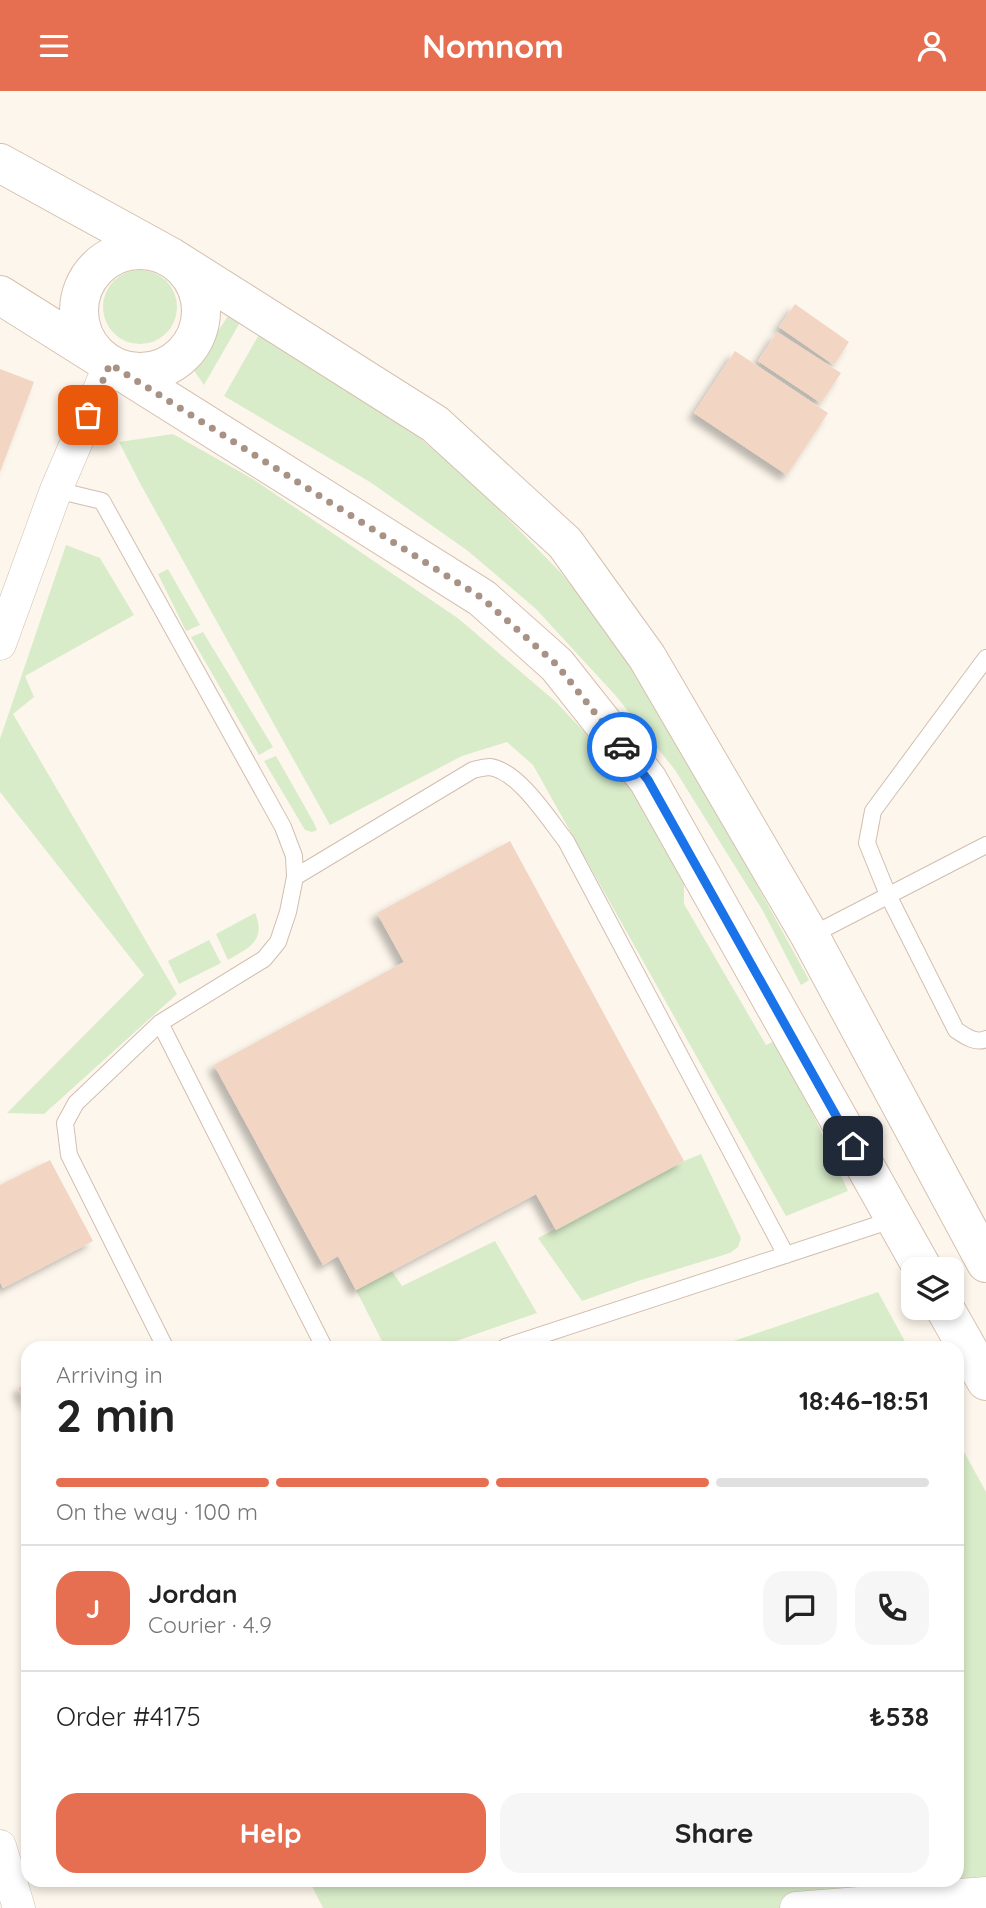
<!DOCTYPE html>
<html lang="en">
<head>
<meta charset="utf-8">
<style>
  body { margin:0; font-family:Quicksand,sans-serif; background:#f6f6f6; color:#222; height:100vh; display:flex; flex-direction:column; font-size:26px; white-space:nowrap }
  * { box-sizing:border-box; margin:0 }
  p { font-size:23px; color:#767676 }
  .icon { flex:none; width:38px; height:38px; fill:none; stroke:currentColor; stroke-width:2; stroke-linecap:round; stroke-linejoin:round }
  .map { position:relative; flex:1; overflow:hidden }
  .sheet { position:absolute; left:21px; top:1250px; width:943px; height:546px; display:flex; flex-direction:column; background:#fff; border-radius:21px; box-shadow:0 4px 10px #0003 }
  .sheet>* { flex:none }
  .fabs { position:absolute; left:901px; top:1166px; display:grid; gap:14px }
  .fabs a { display:grid; place-items:center; width:63px; height:63px; border-radius:14px; background:#fff; box-shadow:0 4px 10px #0003; font-size:35px }
  .pin { position:absolute; display:grid; place-items:center; width:60px; height:60px; color:#fff; margin:-30px; border-radius:14px; box-shadow:0 4px 10px #0006 }
  .courier { position:absolute; display:grid; place-items:center; width:70px; height:70px; margin:-35px; border:5px solid #1a73e8; border-radius:50%; background:#fff; color:#222; box-shadow:0 2px 9px #0007 }
  .summary em { font-style:normal; font-weight:800 }
  .summary div { display:flex; flex-direction:column-reverse }
  .summary { display:flex; align-items:center; justify-content:space-between; height:119px; padding:0 35px }
  h1 { font-size:46px; font-weight:800; line-height:52px }
  .bar { display:grid; grid-template-columns:repeat(4,1fr); gap:10px 7px; align-content:center; height:84px; padding:0 35px }
  .bar i { height:9px; border-radius:5px; background:#e0e0e0 }
  .bar .active { background:#e76f51 }
  .bar p { grid-column:span 4 }
  .line { display:flex; align-items:center; gap:18px; padding:0 35px; border-top:2px solid #e0e0e0 }
  .line div { flex:1 }
  .round { display:grid; place-items:center; flex:none; width:74px; height:74px; border-radius:21px; background:#f6f6f6 }
  .button { display:flex; gap:14px; margin-top:auto; padding:14px 35px }
  .button a { flex:1; height:80px; border-radius:21px; background:#e76f51; color:#fff; font-size:28px; font-weight:800; line-height:80px; text-align:center }
  .button a+a { background:#f6f6f6; color:#222 }
  header { display:flex; justify-content:space-between; align-items:center; height:91px; padding:0 35px; background:#e76f51; color:#fff; font-size:32px; font-weight:800 }
  .map>svg:first-child { display:block }
  .green { fill:#d8ecc9 }
  .building { fill:#f3d5c3; filter:url(#shadow) }
  .lines { fill:none; stroke-linecap:round; stroke-linejoin:round }
  .service-casing { stroke:#d1beb0; stroke-width:18 }
  .minor-casing { stroke:#d1beb0; stroke-width:33 }
  .secondary-casing { stroke:#d6c0b0; stroke-width:40 }
  .service { stroke:#fff; stroke-width:16 }
  .minor { stroke:#fff; stroke-width:32 }
  .secondary { stroke:#fff; stroke-width:38 }
  .done { stroke:#a89285; stroke-width:7; stroke-dasharray:0 12.6 }
  .route { stroke:#1a73e8; stroke-width:9 }
</style>
</head>
<body>
<header><svg class="icon" aria-label="menu" viewBox="0 0 24 24"><path d="M4 6h16M4 12h16M4 18h16"/></svg>Nomnom<svg class="icon" aria-label="person" viewBox="0 0 24 24"><circle cx="12" cy="8" r="4"/><path d="M4 21q1-7 8-7t8 7"/></svg></header>
<div class="map">
<svg width="986" height="1817" viewBox="0 0 986 1817">
  <defs>
    <filter id="shadow"><feDropShadow dx="-6" dy="6" stdDeviation="3.5" flood-color="#0004"/></filter>
  </defs>
  <rect width="100%" height="100%" fill="#fdf6ec"/>
  <!-- green -->
  <path class="green" d="M103 216a37 37 0 1 1 74 0a37 37 0 1 1-74 0Z
    M230,222L242,228L204,294L193,278Z
    M261,240L390,322L473,392L561,482L613,546L655,608L809,889L801,894L763,820L675,679L616,605L536,518L468,460L370,391L224,305Z
    M173,343L253,388L459,528L556,611L627,686L684,785V813L766,954L779,948L848,1100L786,1125L533,674L507,651L462,665L330,734L141,394L119,351Z
    M66,454L100,467L134,524L25,585L34,606L13,623L177,903L44,1023L7,1022L144,884L0,701V648Z
    M168,478L200,534L186,540L158,483Z
    M203,541L273,656L259,664L191,546Z
    M276,665L314,732L317,739L312,741L305,739L264,670Z
    M255,822C267,850 248,857 228,869L216,843Z
    M209,849L221,872L179,893L168,870Z
    M701,1063L741,1147L738,1156L730,1162L638,1190L582,1210L538,1147L684,1070Z
    M495,1150L537,1222L439,1256H385L356,1199L392,1180L402,1195Z
    M878,1201L908,1256H716Z
    M957,1348L986,1401V1817H323L309,1789L957,1788Z"/>
  <!-- building -->
  <path class="building" d="M795,213L849,251L834,274L779,236Z
    M777,241L841,282L821,312L758,270Z
    M735,260L828,322L787,384L694,322Z
    M0,278L34,291L0,381Z
    M510,750L684,1070L556,1139L536,1103L356,1199L338,1165L323,1174L214,974L404,871L377,822Z
    M50,1069L93,1150L3,1197L0,1191V1094Z
    M28,1292V1316L18,1297Z"/>
  <g class="lines">
    <!-- service casing -->
    <g class="service-casing">
      <path id="service" d="M56,399L102,410L283,736L294,765L295,786L288,821L278,851L264,868L160,932L76,1012L65,1032L69,1064L165,1256
        M986,567L873,720L867,752L888,804L956,939C965,945 976,953 986,948
        M295,786L473,679C478,678 485,676 490,676C519,680 549,729 566,750L786,1164
        M810,845L986,754
        M160,932L324,1256
        M505,1256L895,1128"/>
    </g>
    <!-- minor casing -->
    <g class="minor-casing">
      <path id="minor" d="M0,553L56,399L110,273
        M0,1755L19,1817
        M796,1817L986,1802"/>
    </g>
    <!-- secondary casing -->
    <g class="secondary-casing">
      <path id="secondary" d="M0,72L171,166L435,333L565,452L647,566L810,845L986,1172
        M79 220a61 61 0 1 1 122 0a61 61 0 1 1-122 0Z
        M0,204L482,507L557,574L648,689L923,1178
        M944,1216L986,1290"/>
    </g>
    <!-- service -->
    <use href="#service" class="service"/>
    <!-- minor -->
    <use href="#minor" class="minor"/>
    <!-- secondary -->
    <use href="#secondary" class="secondary"/>
  </g>
  <g class="lines">
    <!-- done -->
    <path class="done" d="M88,324L110,273L482,507L557,574L622,656"/>
    <!-- route -->
    <path class="route" d="M622,656L648,689L853,1055"/>
  </g>
</svg>
<div class="fabs">
<a><svg class="icon" aria-label="layers" viewBox="0 0 24 24"><path d="M12 4l9 5-9 5-9-5zM3 14l9 5 9-5"/></svg></a>
</div>
<div class="pin" style="left:88px;top:324px;background:#ea580c"><svg class="icon" aria-label="bag" viewBox="0 0 24 24"><path d="M5 8h14l-1 12H6zM9 8a3 3 0 0 1 6 0"/></svg></div>
<div class="pin" style="left:853px;top:1055px;background:#1f2937"><svg class="icon" aria-label="home" viewBox="0 0 24 24"><path d="M3 11l9-7 9 7M6 9v11h12V9"/></svg></div>
<div class="courier" style="left:622px;top:656px"><svg class="icon" aria-label="car" viewBox="0 0 24 24"><path d="M5 17H2v-5l4-1 3-4h7l3 4 3 1v5h-3M9 17h6M6 11h13"/><circle cx="7" cy="17" r="2"/><circle cx="17" cy="17" r="2"/></svg></div>
<section class="sheet">
<div class="summary"><div><h1>2 min</h1><p>Arriving in</p></div><em>18:46–18:51</em></div>
<div class="bar"><i class="active"></i><i class="active"></i><i class="active"></i><i></i><p>On the way · 100 m</p></div>
<div class="line" style="height:126px"><b class="round" style="background:#e76f51;color:#fff">J</b><div><b>Jordan</b><p>Courier · 4.9</p></div><a class="round"><svg class="icon" aria-label="chat" viewBox="0 0 24 24"><path d="M4 5h16v11H9l-5 4z"/></svg></a><a class="round"><svg class="icon" aria-label="phone" viewBox="0 0 24 24"><path d="M5 4h4l2 5-3 2q2 4 5 5l2-3 5 2v4C11 20 4 13 5 4z"/></svg></a></div>
<div class="line" style="height:91px"><div>Order #4175</div><b>₺538</b></div>
<div class="button"><a>Help</a><a>Share</a></div>
</section>
</div>
</body>
</html>
